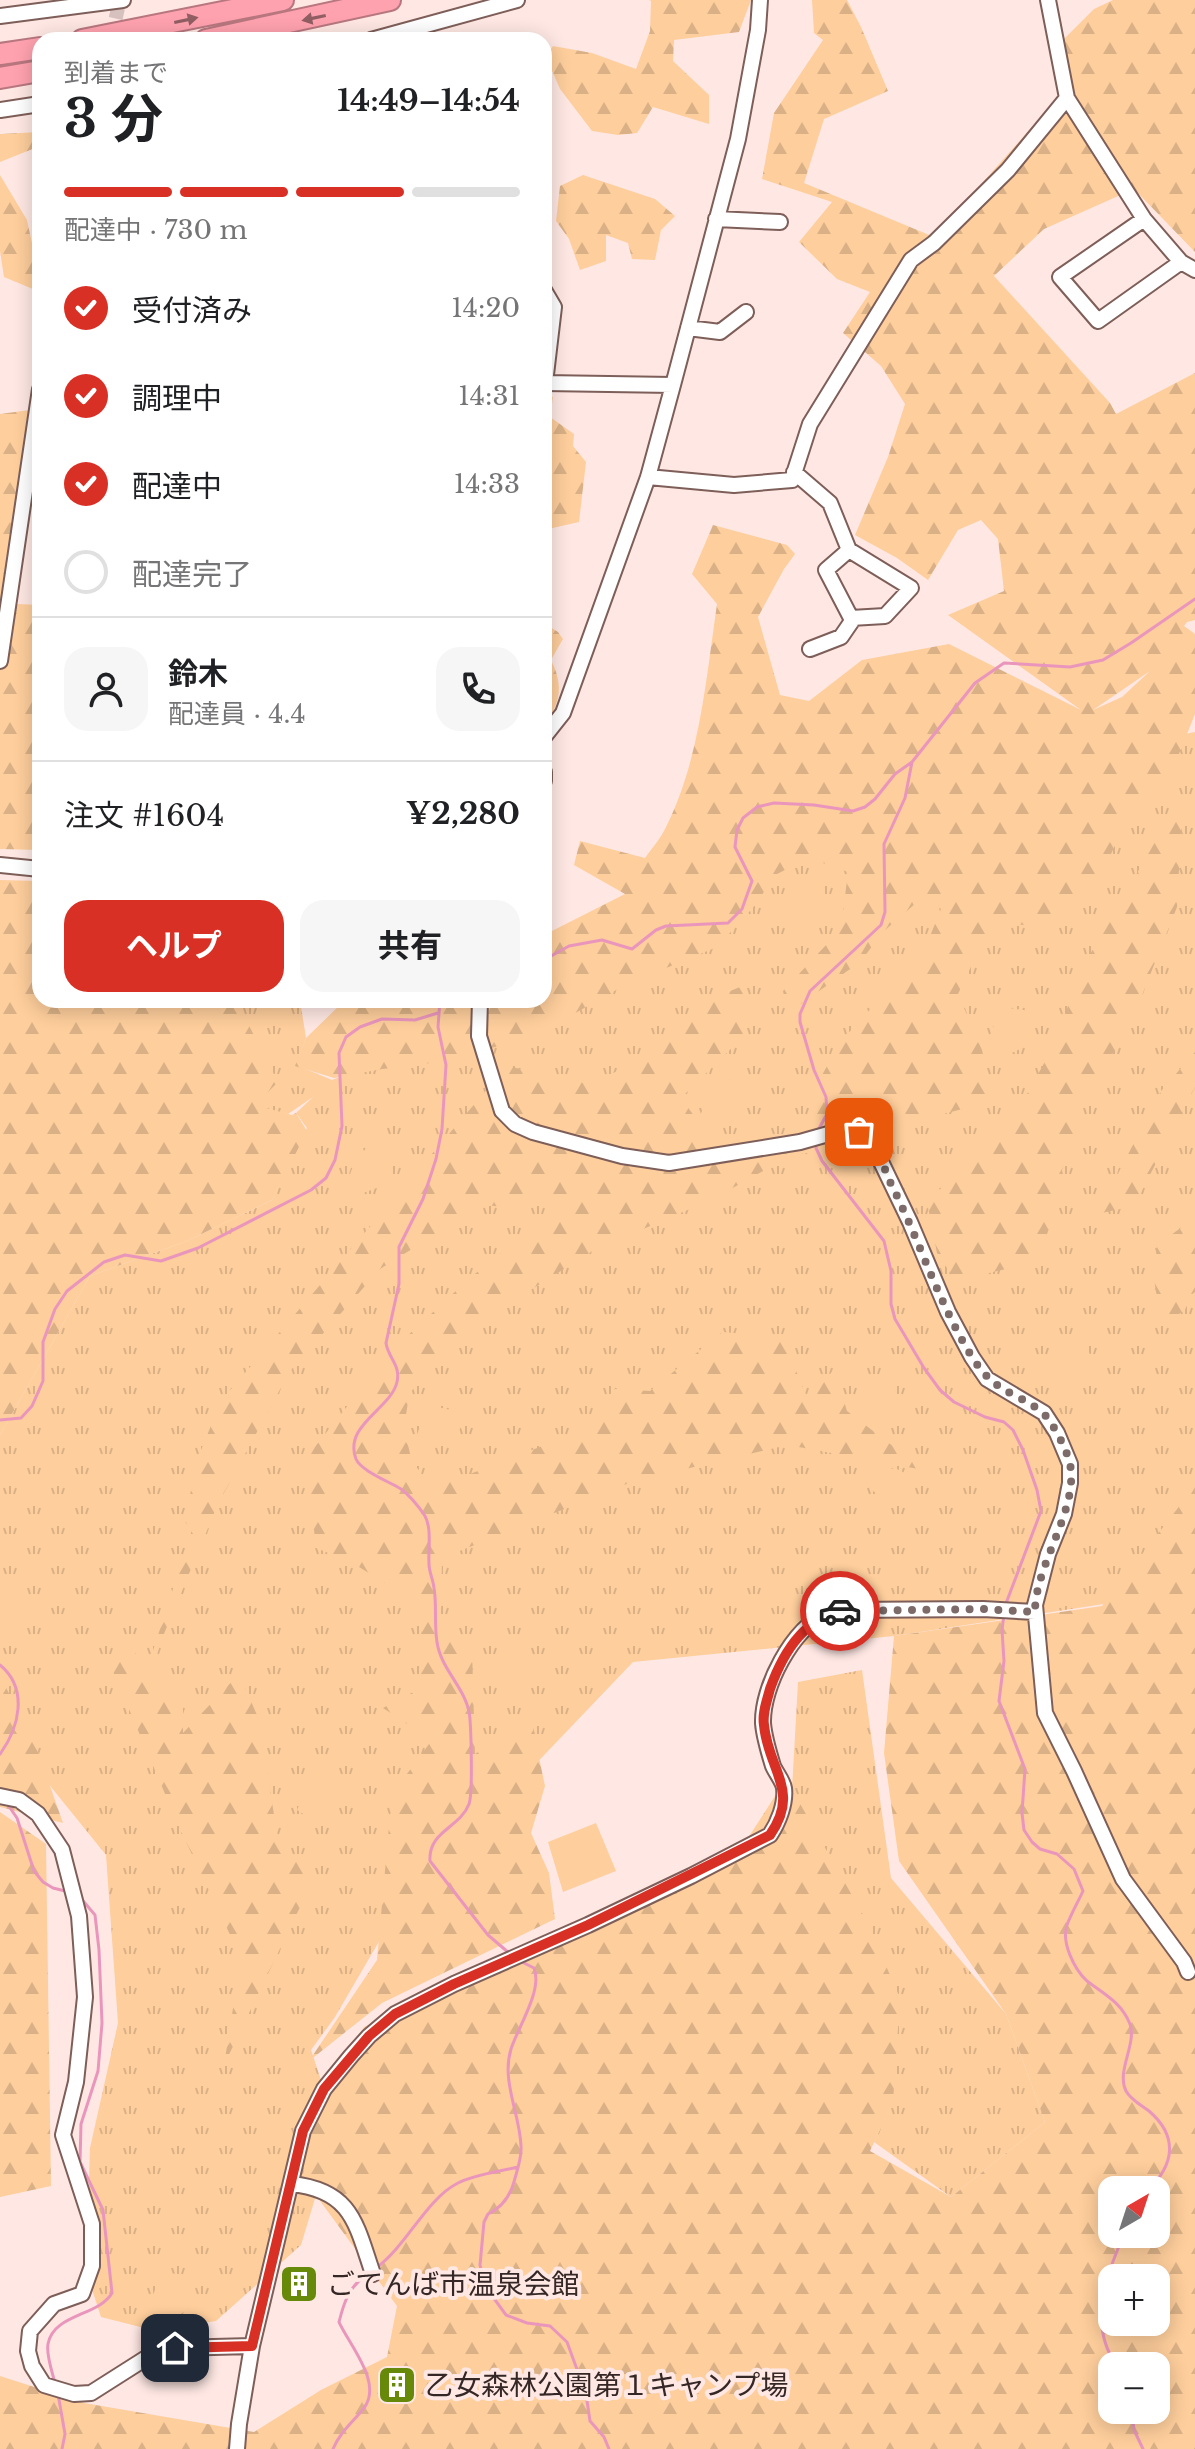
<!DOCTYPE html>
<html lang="ja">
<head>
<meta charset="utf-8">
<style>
  body { margin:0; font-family:"Libre Baskerville","Noto Sans JP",serif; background:#f6f6f6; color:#202124; height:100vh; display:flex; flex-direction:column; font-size:30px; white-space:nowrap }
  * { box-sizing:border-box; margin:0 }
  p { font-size:26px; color:#757577 }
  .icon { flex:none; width:44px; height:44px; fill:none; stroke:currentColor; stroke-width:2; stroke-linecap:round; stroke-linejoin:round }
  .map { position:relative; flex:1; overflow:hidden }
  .panel { position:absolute; left:32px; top:32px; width:520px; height:976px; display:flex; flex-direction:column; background:#fff; border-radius:24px; box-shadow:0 4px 20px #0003 }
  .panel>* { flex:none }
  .needle { width:52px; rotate:39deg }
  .buttons { position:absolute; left:1098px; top:2176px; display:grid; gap:16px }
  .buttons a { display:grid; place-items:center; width:72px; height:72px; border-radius:16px; background:#fff; box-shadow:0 4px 20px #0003; font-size:40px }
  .pin { position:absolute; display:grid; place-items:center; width:68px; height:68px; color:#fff; margin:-34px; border-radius:16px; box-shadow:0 4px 12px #0006 }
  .courier { position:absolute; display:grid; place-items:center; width:80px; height:80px; margin:-40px; border:6px solid #d93025; border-radius:50%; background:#fff; color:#222; box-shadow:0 2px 10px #0007 }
  .summary em { font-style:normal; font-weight:700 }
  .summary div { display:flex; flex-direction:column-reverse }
  .summary { display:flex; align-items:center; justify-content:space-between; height:136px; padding:0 32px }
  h1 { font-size:52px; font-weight:700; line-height:60px }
  .bar { display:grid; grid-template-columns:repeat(4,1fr); gap:12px 8px; align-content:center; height:96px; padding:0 32px }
  .bar i { height:10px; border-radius:6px; background:#e0e0e0 }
  .bar .on { background:#d93025 }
  .bar p { grid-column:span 4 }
  .line { display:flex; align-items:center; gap:20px; padding:0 32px; border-top:2px solid #e0e0e0 }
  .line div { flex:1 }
  .round { display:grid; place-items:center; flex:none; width:84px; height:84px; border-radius:24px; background:#f6f6f6 }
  ol { padding:0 32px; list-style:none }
  li { display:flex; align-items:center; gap:24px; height:88px }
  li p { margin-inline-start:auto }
  li .icon { padding:8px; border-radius:50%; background:#d93025; color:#fff; stroke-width:4 }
  li:last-child { color:#757577 }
  li i { width:44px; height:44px; border:4px solid #e0e0e0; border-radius:50% }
  .button { display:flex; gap:16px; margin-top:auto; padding:16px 32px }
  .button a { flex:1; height:92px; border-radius:24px; background:#d93025; color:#fff; font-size:32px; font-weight:700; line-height:92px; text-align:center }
  .button a+a { background:#f6f6f6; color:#202124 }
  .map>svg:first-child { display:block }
  .grass { fill:url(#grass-tufts) }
  .forest { fill:url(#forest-firs); fill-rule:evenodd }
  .pitch { fill:#fece9c }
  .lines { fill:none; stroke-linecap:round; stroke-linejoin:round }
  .stream { stroke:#ea96bc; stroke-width:3 }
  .minor-tunnel { stroke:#d7c1be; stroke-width:14; stroke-dasharray:14 7; stroke-linecap:butt }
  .minor-casing { stroke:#7e5e58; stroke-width:18 }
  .highway-casing { stroke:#b8777f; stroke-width:24 }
  .minor { stroke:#fff; stroke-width:14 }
  .highway { stroke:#ffa2af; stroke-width:20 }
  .oneway { fill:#905e63 }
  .done { stroke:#7c6b68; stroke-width:8; stroke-dasharray:0 14.4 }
  .route { stroke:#d93025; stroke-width:10 }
  .labels { text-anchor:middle; stroke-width:8; stroke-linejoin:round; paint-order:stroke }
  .poi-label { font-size:28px; fill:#352725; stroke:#ffe8e4; text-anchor:start }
</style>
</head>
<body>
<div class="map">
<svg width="1195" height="2449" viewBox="0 0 1195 2449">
  <defs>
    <pattern id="grass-tufts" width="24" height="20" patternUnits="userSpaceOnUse" patternTransform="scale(2)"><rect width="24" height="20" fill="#fece9c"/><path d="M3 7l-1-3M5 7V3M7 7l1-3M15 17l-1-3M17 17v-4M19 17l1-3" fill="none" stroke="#dab186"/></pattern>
    <pattern id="forest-firs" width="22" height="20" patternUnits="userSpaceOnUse" patternTransform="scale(2)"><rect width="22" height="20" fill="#fece9c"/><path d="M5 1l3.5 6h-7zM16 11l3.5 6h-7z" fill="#dab186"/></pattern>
  </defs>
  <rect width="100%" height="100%" fill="#ffe8e4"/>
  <!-- grass -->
  <path class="grass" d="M1195,732V1494L1117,1602L894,1636L633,1662L399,1907L335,2017L311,2050L324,2089L333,2139L301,2245L216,2321L156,2331L101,2317L86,2271L90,2148L118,2023L106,1855L17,1745L0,1690V1435L90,1276L187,1241L272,1200L307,1128L296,1113L313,1097L288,1114L253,1107L149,1000H300L306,1038L296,1065L332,1080L544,1000V940L1110,748Z
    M862,1670L891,1878L1006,2014L1045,2122L951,2197L874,2142L893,2101L792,1789L798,1682Z"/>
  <!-- forest -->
  <path class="forest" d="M649,0H751L739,32L674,40L673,61L709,95V124L653,107L637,133L618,135L592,131L560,89L546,57L553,46L592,53L636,69L650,31L651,1Z
    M812,0H847L861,27L888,91L824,119L804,183L934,237L1064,91L1063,40L1094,9L1113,0H1195V252L1134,189L1044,229L994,276L1110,403L1116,414L1195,373V620L1187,622L1184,626L1195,634V714L1167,784L1134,805L1103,871L1042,926L1010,924L978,952L958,994L982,1050L993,1101L901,1125L810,1119L816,1086L841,1041L924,951L941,909L924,896L884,931L860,962L788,1013L783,991L841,929L848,872L809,858L773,876L758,902L717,947L625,985L531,1038L421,1065L382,1069L334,1078L295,1066L306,1038L345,1000H544V935L625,894L574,865L580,841L645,858C652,848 661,838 666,827C700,759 706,679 717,604L692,574L713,525L787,545L795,554L784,569L758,617L780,695L809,701L862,660L949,644L1081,710L948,615L1004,591L998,539L981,520L958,530L928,580L897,558L855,535L888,457L905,404L881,366L843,333L870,292L837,279L799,242L832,202L762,179L774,113L823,40L814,33ZM1150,671L1122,697L1093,710Z
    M40,132V146L0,162V134Z
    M0,175L27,220L40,281V292L4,277L0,251Z
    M583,175L655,199L675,216L661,230L655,260L632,259L628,243L606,235V261L580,270L569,239L556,221L560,186Z
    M544,396L553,397L550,417L574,434L573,446L586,462L579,522L544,530Z
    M37,409L19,533L17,604L40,605V850L0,849V414Z
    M544,623L558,632L563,639L551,660C565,689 559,702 544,729Z
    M1183,794L1177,907L1133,1018L1084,1104L1059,1179L1052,1224L1026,1264L985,1274H951L937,1253L927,1202L1016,1114L1053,1047L1082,968Z
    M0,880L40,881V1000H240L241,1010L278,1082L255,1105L292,1115L296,1113L307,1131L272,1200L187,1241L90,1276L0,1435Z
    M747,984L746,1034L681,1098L716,1146L802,1135L813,1152L790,1156L711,1200L594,1250L442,1346L409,1395L404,1428L412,1462L434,1488L571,1435L615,1389L650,1391L722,1332L782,1337L809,1402L834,1369L847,1411L924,1470L788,1445L634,1481L442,1558L441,1617L472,1649L475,1754L531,1719L545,1786L531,1833L549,1873L555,1919L382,2003L309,2061L377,1960L390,1815L401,1782L432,1740L383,1708L421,1688L422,1606L351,1562L316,1548L306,1458L392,1350L471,1277L556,1210L551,1190L503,1207L469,1203L436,1234L380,1269L290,1371L218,1504L161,1641L152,1672L183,1702V1733L239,1674L267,1738L265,1760L279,1845L314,1878L224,2065L241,1958L180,1829L111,1667L118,1641L149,1663L193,1527L184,1522L199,1455L221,1401L507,1066L590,1084L649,1056L709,1000Z
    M1195,1052V1087L1134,1206L1097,1214L1161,1091Z
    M1189,1222H1195V1292L1191,1295L1185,1310L1173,1318C1148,1296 1155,1275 1157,1245Z
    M1195,1486V2449H0V2376L84,2403L254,2432L321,2390L387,2357L397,2306L304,2179L303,2131L364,2027L739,1852L786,1779L866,1920L900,1998L893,2102L870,2151L951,2197L1045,2122L1006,2014L899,1861L884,1753L894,1636L1102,1606ZM1112,2190H1156V2234H1112ZM1112,2278H1156V2322H1112ZM1112,2366H1156V2410H1112Z
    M0,1676L36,1746L63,1823L0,1807Z
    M0,1812L46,1844L51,2186L0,2197Z"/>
  <!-- pitch -->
  <path class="pitch" d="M805,878L820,881C833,911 828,916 798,926L782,916L785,893Z
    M1008,1008L1024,1010C1037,1042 1033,1046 1002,1056L986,1046L994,1025Z
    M723,1078L738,1081C752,1112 747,1116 716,1127L700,1116L708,1095Z
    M370,1144L385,1147C398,1177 393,1183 363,1193L347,1182L355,1161Z
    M1075,1343C1114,1350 1073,1418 1044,1369C1050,1355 1062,1350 1075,1343Z
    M875,1378L890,1380C904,1411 899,1416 868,1426L853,1416L861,1394Z
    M428,1405L451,1410L462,1420C460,1439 448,1442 432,1447L416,1437Z
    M887,1468L897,1469L911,1476L913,1483L911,1490C888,1501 874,1500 863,1476L868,1470Z
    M0,1583L3,1584L23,1607L7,1638L0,1636Z
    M513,1645L528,1647C542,1678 537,1683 506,1693L491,1683L499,1661Z
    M320,1772L335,1775C349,1806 344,1810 313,1820L297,1810L306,1789Z
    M596,1823L616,1871L563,1892L548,1842Z
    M169,2273L184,2275C197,2307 193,2311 162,2321L146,2311L155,2290Z"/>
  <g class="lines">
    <!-- stream -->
    <path class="stream" d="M544,960L569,946L602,940L632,949L656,930L666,926L728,923L742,909L752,881L735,847L737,830L743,818L757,807L774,803L814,805L853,811L865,807L875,799L895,774L912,762L975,683L1004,663L1070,667L1103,660L1131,643L1195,599
      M440,1000L438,1027L446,1065L442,1129L436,1159L423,1199L399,1247V1284L386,1343C388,1358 401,1365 397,1382C391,1409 343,1425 356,1459C361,1471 390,1482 401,1489C409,1495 419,1507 425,1516C432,1529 428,1549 429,1564C429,1572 433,1579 434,1588C437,1605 434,1624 437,1642C441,1671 468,1689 470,1719C471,1734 473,1793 469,1804C460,1828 428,1831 430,1861L488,1935L509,1953
      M817,1132L827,1114L826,1097L814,1070L800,1022V1014L810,991L881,925L885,912L884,844L905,798L912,762
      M816,1143V1148L822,1161L884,1241L891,1271V1304L895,1319L924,1368L940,1390L954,1402L985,1417L1004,1422L1013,1430L1023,1450L1037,1490L1041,1511L1005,1606
      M0,1420L21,1418L32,1406L43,1381V1342L55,1309L67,1291L104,1262L125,1255L161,1261L198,1248L311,1190L326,1178L335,1160L342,1126L339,1053L346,1037L360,1027L382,1019L415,1020L438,1013
      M1004,1614L1002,1630L1004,1661L999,1701L1025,1769L1022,1813L1024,1830L1032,1842L1040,1849L1057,1854L1074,1869L1083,1891C1078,1902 1071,1914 1067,1925C1061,1942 1074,1969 1087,1981C1104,1994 1121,2002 1130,2024C1137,2044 1116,2071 1126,2091C1131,2100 1141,2105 1149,2111C1179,2137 1174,2165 1148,2190
      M0,1665C29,1689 19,1728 0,1754
      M6,1802L17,1818L34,1871L43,1882L53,1888L69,1892
      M518,1960L534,1968C543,1990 518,2027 511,2049C501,2081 520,2114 521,2146C522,2158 517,2170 514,2182C510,2196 501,2208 488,2214L484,2222L480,2265L485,2286L506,2315L527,2323L550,2326L567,2342L586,2394L590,2421L604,2437L609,2449
      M376,2268C406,2247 426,2199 458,2183C476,2174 498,2172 518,2167
      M1117,2366C1087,2324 1106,2277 1124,2234
      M55,2383C52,2371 46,2355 48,2344C53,2314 99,2316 112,2293L103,2210L80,2162L81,2124L98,2071L102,2023L99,1950L95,1915L79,1896
      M58,2394L65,2434L62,2449
      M1132,2410L1134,2430L1143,2449
      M333,2449C340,2432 353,2422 364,2408C383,2383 350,2346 339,2322C344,2302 349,2287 367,2274"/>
    <!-- minor-tunnel -->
    <path class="minor-tunnel" d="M111,39L118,8"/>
    <!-- minor casing -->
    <g class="minor-casing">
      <path id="minor" d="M1048,0L1067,98L1144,219L1181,262L1195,270
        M0,16L123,0
        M371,40L517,0
        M0,110L40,104
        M716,219L780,222
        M1144,219L1060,277L1098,321L1181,262
        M544,290L554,307L545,383
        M688,328L720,332L746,312
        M544,383L673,385
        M794,472L830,503L849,550L826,570L851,618L885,616L911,588L849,550
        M648,477L734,485L792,480L810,424L911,260L934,243L1008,170L1067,98
        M810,649L841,637L854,618
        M0,661L40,389
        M544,737L563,713L648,477L673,385L738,139L758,30L760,0
        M544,772V781
        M0,865L40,869
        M480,1000L479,1036L502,1111L515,1124L533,1132L622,1156L669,1163L800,1142L846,1129L859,1132L872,1143L910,1222L948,1312L972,1357L987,1379L1044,1413L1057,1433L1070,1464V1483L1064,1514L1048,1554L1035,1605L1045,1713L1074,1771L1123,1879L1184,1962L1188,1972
        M0,1796L19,1800L38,1814L62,1850L79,1916L85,1997L76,2082L63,2135L92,2224V2266L82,2294L54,2304L30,2331L28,2351L32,2366L44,2385L74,2394L91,2393L154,2353L175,2348L252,2346
        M291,2184C352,2190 356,2224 373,2274
        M237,2449L239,2424L252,2346L303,2131L324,2089L351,2056L369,2036L395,2014L454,1984L588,1925L691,1876L770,1835C778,1823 786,1804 784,1788C783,1781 776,1773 773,1766C769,1753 764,1737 763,1723C762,1687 792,1629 826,1614C831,1612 839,1611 844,1610L983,1609L1035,1612"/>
    </g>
    <!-- highway casing -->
    <g class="highway-casing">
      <path id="highway" d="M82,40L283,0
        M206,40L390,0
        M0,54L40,48
        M0,78L40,71"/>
    </g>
    <!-- minor -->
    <use href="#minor" class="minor"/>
    <!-- highway -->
    <use href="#highway" class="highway"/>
  </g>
  <!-- one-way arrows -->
  <defs><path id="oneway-solid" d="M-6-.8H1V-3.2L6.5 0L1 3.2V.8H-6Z" transform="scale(2)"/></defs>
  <g class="oneway">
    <use href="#oneway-solid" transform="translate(314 18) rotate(168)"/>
    <use href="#oneway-solid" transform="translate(186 20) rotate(-12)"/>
  </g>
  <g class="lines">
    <!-- done -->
    <path class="done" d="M840,1611L983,1609L1035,1612C1035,1564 1079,1510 1070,1464C1067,1450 1052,1420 1041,1411C1013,1391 995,1392 974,1360C940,1307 921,1244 893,1188C886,1175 882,1157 873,1144C869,1139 863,1135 859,1132"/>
    <!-- route -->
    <path class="route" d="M175,2348L252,2346L303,2131L324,2089L369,2036L395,2014L454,1984L588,1925L770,1835C801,1791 768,1770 764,1725C762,1713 767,1701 770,1689C782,1655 802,1620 840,1611"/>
  </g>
  <!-- icons -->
  <defs>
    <g id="building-square" transform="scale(2)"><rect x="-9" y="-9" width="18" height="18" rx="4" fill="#67890a" stroke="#ffe8e4"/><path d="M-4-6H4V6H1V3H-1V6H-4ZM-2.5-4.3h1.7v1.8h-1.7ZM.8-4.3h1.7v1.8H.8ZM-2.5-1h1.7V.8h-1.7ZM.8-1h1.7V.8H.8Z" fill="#fff"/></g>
  </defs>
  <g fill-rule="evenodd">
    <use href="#building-square" x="299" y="2284"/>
    <use href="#building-square" x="397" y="2385"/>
  </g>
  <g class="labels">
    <!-- poi labels -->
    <g class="poi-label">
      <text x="327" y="2294">ごてんば市温泉会館</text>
      <text x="425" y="2395">乙女森林公園第１キャンプ場</text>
    </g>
  </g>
</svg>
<div class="buttons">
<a><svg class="needle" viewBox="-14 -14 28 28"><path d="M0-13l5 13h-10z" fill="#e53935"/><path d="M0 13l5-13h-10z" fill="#757577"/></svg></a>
<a>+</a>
<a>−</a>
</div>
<div class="pin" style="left:859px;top:1132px;background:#ea580c"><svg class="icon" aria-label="bag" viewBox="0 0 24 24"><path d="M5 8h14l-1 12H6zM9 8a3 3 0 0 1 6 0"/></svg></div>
<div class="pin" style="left:175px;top:2348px;background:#1f2937"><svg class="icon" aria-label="home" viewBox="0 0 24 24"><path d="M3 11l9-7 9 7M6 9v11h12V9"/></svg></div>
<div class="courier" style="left:840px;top:1611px"><svg class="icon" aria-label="car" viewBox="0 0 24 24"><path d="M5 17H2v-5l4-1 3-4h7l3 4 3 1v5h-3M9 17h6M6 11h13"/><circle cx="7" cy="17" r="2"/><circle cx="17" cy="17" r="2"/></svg></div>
<section class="panel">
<div class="summary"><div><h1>3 分</h1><p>到着まで</p></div><em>14:49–14:54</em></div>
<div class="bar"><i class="on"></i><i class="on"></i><i class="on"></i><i></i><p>配達中 · 730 m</p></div>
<ol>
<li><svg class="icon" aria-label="check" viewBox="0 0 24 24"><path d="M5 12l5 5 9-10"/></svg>受付済み<p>14:20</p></li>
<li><svg class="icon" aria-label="check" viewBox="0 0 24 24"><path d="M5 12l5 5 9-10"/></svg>調理中<p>14:31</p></li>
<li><svg class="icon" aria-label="check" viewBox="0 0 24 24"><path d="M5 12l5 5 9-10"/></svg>配達中<p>14:33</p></li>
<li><i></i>配達完了</li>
</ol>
<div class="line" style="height:144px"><a class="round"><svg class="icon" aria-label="person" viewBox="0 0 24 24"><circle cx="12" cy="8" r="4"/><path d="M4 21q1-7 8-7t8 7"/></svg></a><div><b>鈴木</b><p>配達員 · 4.4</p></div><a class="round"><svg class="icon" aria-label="phone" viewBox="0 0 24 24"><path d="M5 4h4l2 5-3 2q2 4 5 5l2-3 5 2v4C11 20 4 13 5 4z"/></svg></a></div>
<div class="line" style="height:104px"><div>注文 #1604</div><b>¥2,280</b></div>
<div class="button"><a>ヘルプ</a><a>共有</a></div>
</section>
</div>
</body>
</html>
